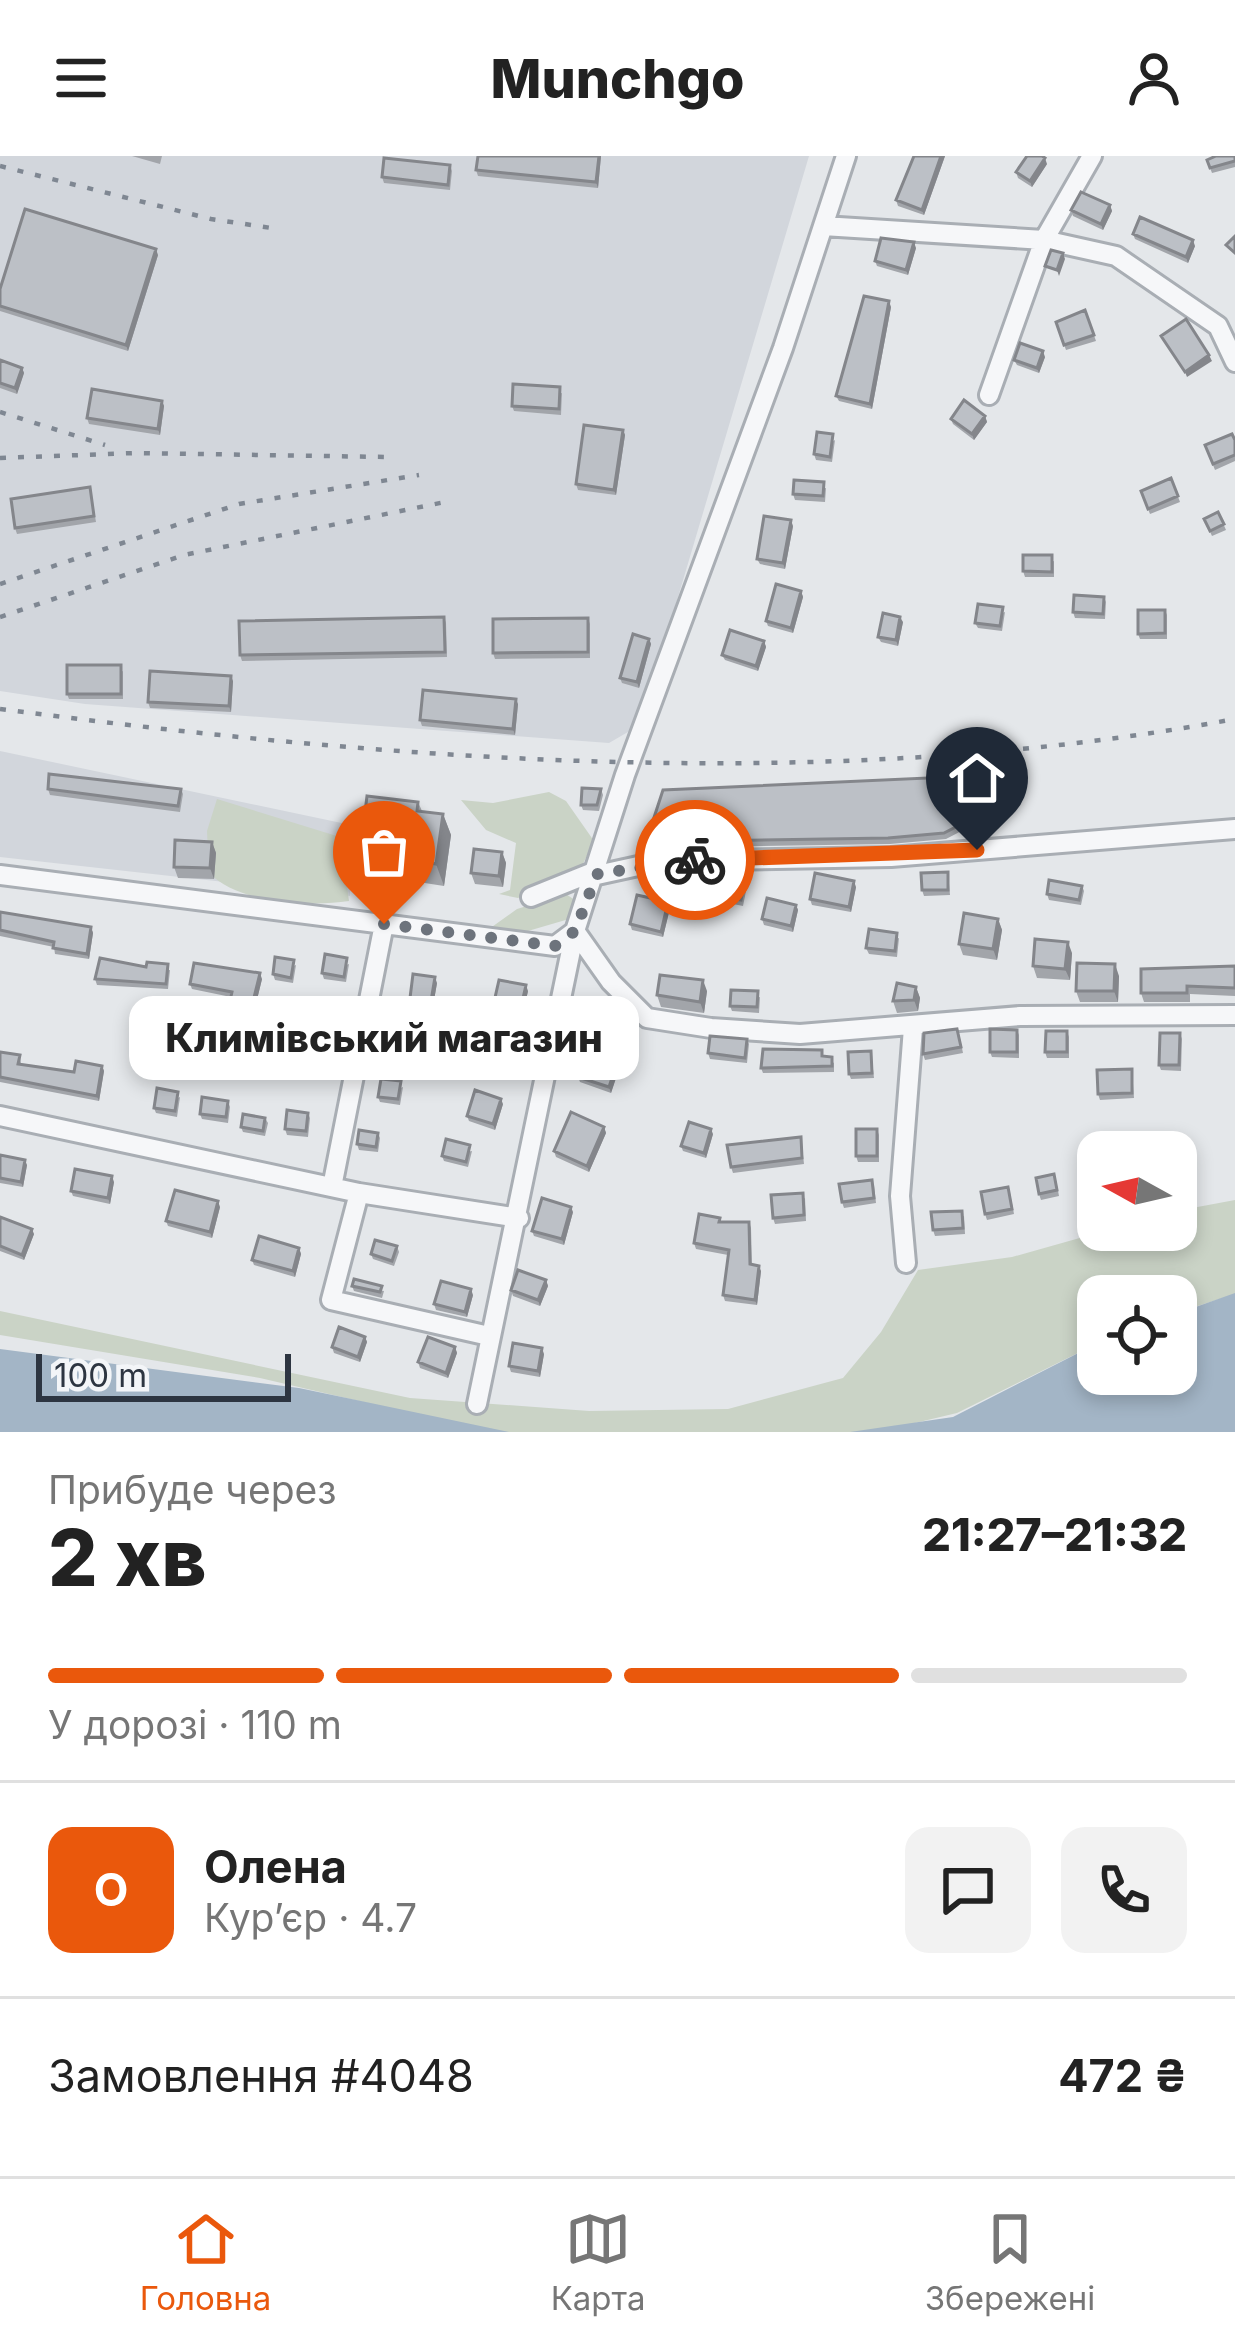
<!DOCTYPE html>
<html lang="uk">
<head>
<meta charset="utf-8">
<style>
  body { margin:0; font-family:Inter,sans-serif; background:#f2f2f2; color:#222; height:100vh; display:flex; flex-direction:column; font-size:45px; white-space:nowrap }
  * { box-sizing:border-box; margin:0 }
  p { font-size:39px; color:#767676 }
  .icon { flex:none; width:66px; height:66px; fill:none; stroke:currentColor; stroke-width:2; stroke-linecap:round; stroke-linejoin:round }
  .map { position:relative; height:1276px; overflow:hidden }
  .sheet { display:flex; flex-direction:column; background:#fff; flex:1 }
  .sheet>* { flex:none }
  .needle { width:78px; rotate:278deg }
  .fabs { position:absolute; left:1077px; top:975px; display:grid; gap:24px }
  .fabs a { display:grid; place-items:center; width:120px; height:120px; border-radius:24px; background:#fff; box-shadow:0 6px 18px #0003; font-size:60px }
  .scale { position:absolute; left:36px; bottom:30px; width:255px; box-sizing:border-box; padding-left:12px; border:6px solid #2d3541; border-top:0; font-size:33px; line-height:42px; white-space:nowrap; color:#2d3541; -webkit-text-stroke:9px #f3f5f8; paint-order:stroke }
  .pin { position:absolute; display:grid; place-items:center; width:102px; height:102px; color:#fff; margin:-123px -51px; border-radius:50% 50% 50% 0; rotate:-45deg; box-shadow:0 0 12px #0007 }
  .pin .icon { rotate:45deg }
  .courier { position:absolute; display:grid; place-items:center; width:120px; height:120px; margin:-60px; border:9px solid #ea580c; border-radius:50%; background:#fff; color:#222; box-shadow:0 3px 15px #0007 }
  .bubble { position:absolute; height:84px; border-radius:24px; background:#fff; box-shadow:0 6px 18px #0003; font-size:39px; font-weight:800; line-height:84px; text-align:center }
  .head em { font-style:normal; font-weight:800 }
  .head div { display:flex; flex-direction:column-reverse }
  .head { display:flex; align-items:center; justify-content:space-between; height:204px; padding:0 48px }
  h1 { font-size:78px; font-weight:800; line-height:90px }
  .bar { display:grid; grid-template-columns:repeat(4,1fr); gap:18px 12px; align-content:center; height:144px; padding:0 48px }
  .bar i { height:15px; border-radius:9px; background:#e0e0e0 }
  .bar .current { background:#ea580c }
  .bar p { grid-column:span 4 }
  .line { display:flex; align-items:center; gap:30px; padding:0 48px; border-top:3px solid #e0e0e0 }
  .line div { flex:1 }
  .round { display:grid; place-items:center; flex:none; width:126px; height:126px; border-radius:24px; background:#f2f2f2 }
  header { display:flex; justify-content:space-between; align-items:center; height:156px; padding:0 48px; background:#fff; font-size:54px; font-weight:800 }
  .tab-bar { display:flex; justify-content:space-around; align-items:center; height:168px; border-top:3px solid #e0e0e0; background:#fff; font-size:33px; color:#767676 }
  .tab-bar a { display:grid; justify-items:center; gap:6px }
  .tab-bar .current { color:#ea580c }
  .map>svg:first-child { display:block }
  .built { fill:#d2d6dc }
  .green { fill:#cad3c6 }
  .water { fill:#a3b5c6 }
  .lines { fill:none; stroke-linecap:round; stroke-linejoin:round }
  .minor-casing { stroke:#a9aeb4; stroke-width:24 }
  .minor { stroke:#f6f7f9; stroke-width:18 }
  .rail { stroke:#7f8792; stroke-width:4.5; stroke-dasharray:6 12; stroke-linecap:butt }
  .wall { fill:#a2a5aa }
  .shaded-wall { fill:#84868b }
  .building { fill:#bcc0c6; stroke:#84868b; stroke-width:3 }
  .done { stroke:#6d737c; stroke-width:12; stroke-dasharray:0 21.6 }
  .route { stroke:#ea580c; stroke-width:15 }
</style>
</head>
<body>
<header><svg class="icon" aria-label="menu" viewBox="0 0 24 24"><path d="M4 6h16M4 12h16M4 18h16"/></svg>Munchgo<svg class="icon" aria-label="person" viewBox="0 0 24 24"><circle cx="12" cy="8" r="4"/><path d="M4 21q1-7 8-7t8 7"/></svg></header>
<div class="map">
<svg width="1235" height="1276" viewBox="0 0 1235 1276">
  <rect width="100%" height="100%" fill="#e4e7ea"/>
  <!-- built -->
  <path class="built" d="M0,0H809L640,569L609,587L85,548L0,535Z
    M0,595L351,669L350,740L0,701Z"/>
  <!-- green -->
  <path class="green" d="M549,636L566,645L594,685L581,712L518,742L499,738L510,734L516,687L486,674L461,644L493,647Z
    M217,643L340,681L349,745C308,751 238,747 209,717L207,675Z
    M566,738L579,747L569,763L528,775L489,773L517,753Z
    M1235,1044V1138L1176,1157V1140H1098V1187L957,1257L877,1276H492L260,1222L0,1179V1155L410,1242L589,1255L728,1253L843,1222L881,1176L918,1114L1012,1101L1108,1074H1176V1055Z"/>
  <!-- water -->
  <path class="water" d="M1235,1137V1276H850L953,1261L1098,1187V1218H1176V1158Z
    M0,1193L299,1232L509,1276H0Z"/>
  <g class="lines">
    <!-- minor casing -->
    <g class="minor-casing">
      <path id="minor" d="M823,70L1044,84L1116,100L1218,170L1235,206
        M989,239L1044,84L1092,0
        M0,719L555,790L575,775L625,619L783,192L846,0
        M597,719L661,705L891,701L1235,673
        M531,741L598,714
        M575,775L611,826L647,862L711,872L800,878L1020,860L1235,859
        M0,960L359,1037L519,1062
        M332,1031L384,768
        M359,1037L331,1144L489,1180
        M906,1107L900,1040L913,872
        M477,1248L575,775"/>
    </g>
    <!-- minor -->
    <use href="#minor" class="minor"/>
    <!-- rail -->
    <path class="rail" d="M0,10L211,63L278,73
      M0,256L105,289
      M0,302L136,297L387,301
      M0,428L239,348L419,319
      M0,461L184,399L445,346
      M0,553C404,606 832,638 1235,563"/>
  </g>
  <!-- wall -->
  <path class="wall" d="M132,0H162L160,8Z
    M601,0L598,32L478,20L476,14Z
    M914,0H945L924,59L898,50L896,44Z
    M1235,0V11L1212,17L1207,4Z
    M1047,8L1032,31L1018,22L1016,16Z
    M450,9L452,15L450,34L384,27L382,21Z
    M1110,49L1112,55L1103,74L1073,60L1071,54Z
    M1133,78L1195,90L1188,107L1135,83Z
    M916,92L908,119L877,110L875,105Z
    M158,99L128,195L0,155V133Z
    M891,151L872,253L839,245L836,240Z
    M1085,154L1096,185L1066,194L1056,166Z
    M1045,201L1039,217L1017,209L1014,204Z
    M0,204L22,212L24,217L17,238L0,232Z
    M562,237L561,259L514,255L512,250Z
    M162,245L164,250L160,279L89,268L87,262Z
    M985,260L987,266L974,284L953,268L951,263Z
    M623,274L625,279L616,339L578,334L576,328Z
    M835,284L832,306L816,304L814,298Z
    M1235,284V305L1215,314L1205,289Z
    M1171,322L1180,346L1150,358L1141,335Z
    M90,331L96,366L17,378L15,372Z
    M826,332L825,346L795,344L793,338Z
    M1218,356L1226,374L1212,380L1204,363Z
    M793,370L785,413L760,408L757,403Z
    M1054,405V421H1025L1023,415Z
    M801,435L803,441L793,477L768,470L766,465Z
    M1104,441L1106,446L1105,463L1075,462L1073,456Z
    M1165,454L1167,459V483H1140L1138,478Z
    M1005,456L1002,475L978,472L975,467Z
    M444,461L446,467L447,501L242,505L240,499Z
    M588,462L590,468V502L495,503L493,497Z
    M903,466L898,490L881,486L878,481Z
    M649,483L651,488L639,532L622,527L620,522Z
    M764,485L766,491L758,515L725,504L722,499Z
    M123,515V543H69L67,538Z
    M233,525L231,556L150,552L148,546Z
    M518,548L515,579L422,570L420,564Z
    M971,620L973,626V669L946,683L890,688L648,692L646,686Z
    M48,633H181L183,638L180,656L50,639Z
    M601,633L603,639L599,655L583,654L581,649Z
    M418,646L422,655L443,658L451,679L444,730L354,716L347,694L363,673Z
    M212,686L216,697L214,723L178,722L174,711Z
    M502,696L506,707L503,731L475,728L471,717Z
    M948,716L950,739L924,740L922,734Z
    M747,730L743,750L723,746L721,740Z
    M1082,730L1084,735L1081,749L1049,744L1047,738Z
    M856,731L851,756L812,749L810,743Z
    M796,749L798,754L793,776L764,769L762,763Z
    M670,752L663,781L632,774L630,768Z
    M0,756L91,771L93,777L89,803L55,798L54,791L0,780Z
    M998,763L1002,774L997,804L963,799L959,788Z
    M899,782L897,801L869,798L866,792Z
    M1072,797L1070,824L1037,822L1033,810Z
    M349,808L346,826L324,823L322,817Z
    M296,809L293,827L275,824L273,818Z
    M1235,810V840L1190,838V846H1144L1141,837Z
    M170,814L168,833L97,829L95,823Z
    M1119,820L1118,846H1080L1076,835Z
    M262,823L252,864L230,859L228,853L231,841L192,833L190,828Z
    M437,827L433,850L412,847L410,842Z
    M916,831L920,842L918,855L897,857L893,845Z
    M528,835L523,857L497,851L494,846Z
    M707,835L704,857L661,851L657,839Z
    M760,841L759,857L732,855L730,850Z
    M336,873L333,888L310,883L308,877Z
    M1017,874L1019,879V902L992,901L990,896Z
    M1067,875L1069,881V902H1047L1045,896Z
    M1180,877L1182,883L1181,915L1161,914L1159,909Z
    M959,878L963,897L925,904L923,898Z
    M747,883L749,888L747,907L710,903L708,897Z
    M512,886L514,892L507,918L489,913L487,908Z
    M410,889L406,905L387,901L385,895Z
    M623,889L625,895L611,937L580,926L578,921Z
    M871,895L874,922L851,923L849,918Z
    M0,896L20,899L21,908L74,916L102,910L104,915L99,945L0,926Z
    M824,900L834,907V916L763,917L761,912Z
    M1132,913L1134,942L1100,944L1098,938Z
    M403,931L400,949L380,946L378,941Z
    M180,941L177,961L156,957L154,952Z
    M228,945L230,951L228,967L202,963L200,958Z
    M503,948L495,974L469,965L467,960Z
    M308,957L310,962L308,981L287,979L285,973Z
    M265,962L268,967L265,980L243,976L241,971Z
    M604,971L606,977L589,1016L556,1001L554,995Z
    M877,973L879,979V1006H858L856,1000Z
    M378,977L380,982L378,996L359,994L357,988Z
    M713,978L706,1002L683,995L681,990Z
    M801,981L804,1008L733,1017L731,1011Z
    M472,995L468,1011L444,1005L442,1000Z
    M0,999L27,1009L23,1031L0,1027Z
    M1056,1024L1059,1040L1041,1044L1039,1038Z
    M114,1026L110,1048L73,1040L71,1035Z
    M874,1029L876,1047L844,1052L842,1046Z
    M1010,1037L1014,1058L987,1064L985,1058Z
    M805,1042L806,1065L775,1068L773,1062Z
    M220,1051L212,1082L168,1070L166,1065Z
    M573,1056L564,1089L534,1080L532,1075Z
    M964,1060L965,1078L935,1080L933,1074Z
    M0,1061L34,1078L24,1104L0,1095Z
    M722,1066H749L751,1072L752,1109L761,1115L757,1149L725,1145L723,1139L728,1099L696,1093L694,1087Z
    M397,1090L399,1096L394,1110L373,1103L371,1098Z
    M299,1092L301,1098L295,1121L254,1109L252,1104Z
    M546,1124L548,1130L540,1150L513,1140L511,1134Z
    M352,1130L384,1135L382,1142L354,1135Z
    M473,1139L467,1161L436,1154L434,1148Z
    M365,1181L367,1186L360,1206L334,1197L332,1191Z
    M455,1191L457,1197L448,1222L420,1212L418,1206Z
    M544,1198L540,1221L511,1216L509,1210Z"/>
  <!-- shaded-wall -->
  <path class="shaded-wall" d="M599,0H601L598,32L596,26Z
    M941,0H945L924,59L922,54Z
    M1045,2L1047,8L1032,31L1030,25Z
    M1110,49L1112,55L1103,74L1101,68Z
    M1193,84L1195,90L1188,107L1186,101Z
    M914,86L916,92L908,119L906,114Z
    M156,93L158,99L128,195L126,189Z
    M1063,97L1065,103L1059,120L1057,114Z
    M889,145L891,151L872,253L870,248Z
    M1043,195L1045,201L1039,217L1037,212Z
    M1209,199L1212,205L1187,221L1185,216Z
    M22,212L24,217L17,238L15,232Z
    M162,245L164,250L160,279L158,273Z
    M985,260L987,266L974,284L972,278Z
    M623,274L625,279L616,339L614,334Z
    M791,364L793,370L785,413L783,407Z
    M801,435L803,441L793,477L791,472Z
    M900,461L903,466L898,490L896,484Z
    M649,483L651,488L639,532L637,526Z
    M764,485L766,491L758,515L756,510Z
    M231,520L233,525L231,556L229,550Z
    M516,543L518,548L515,579L513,573Z
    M971,620L973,626V669L971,663Z
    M443,658L451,679L444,730L436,708Z
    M212,686L216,697L214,723L210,712Z
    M502,696L506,707L503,731L499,720Z
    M854,725L856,731L851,756L849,751Z
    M668,746L670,752L663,781L661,776Z
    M796,749L798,754L793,776L791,770Z
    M998,763L1002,774L997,804L993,793Z
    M91,771L93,777L89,803L87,798Z
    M1068,786L1072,797L1070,824L1065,813Z
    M1115,808L1119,820L1118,846L1114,835Z
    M260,817L262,823L252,864L250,858Z
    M435,821L437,827L433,850L431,845Z
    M703,824L707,835L704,857L700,846Z
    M526,829L528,835L523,857L521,851Z
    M916,831L920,842L918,855L914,844Z
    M512,886L514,892L507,918L505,912Z
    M623,889L625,895L611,937L609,931Z
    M102,910L104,915L99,945L97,940Z
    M501,943L503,948L495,974L493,968Z
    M604,971L606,977L589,1016L587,1010Z
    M711,973L713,978L706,1002L704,997Z
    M25,1004L27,1009L23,1031L21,1026Z
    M112,1020L114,1026L110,1048L108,1042Z
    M218,1045L220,1051L212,1082L210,1076Z
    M571,1051L573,1056L564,1089L562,1083Z
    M32,1073L34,1078L24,1104L22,1099Z
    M299,1092L301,1098L295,1121L293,1115Z
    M759,1110L761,1115L757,1149L755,1144Z
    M546,1124L548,1130L540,1150L538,1144Z
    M471,1133L473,1139L467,1161L465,1156Z
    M365,1181L367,1186L360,1206L358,1201Z
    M455,1191L457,1197L448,1222L446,1217Z
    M542,1192L544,1198L540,1221L538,1215Z"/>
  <!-- building -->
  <path class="building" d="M478,0H599L596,26L476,14Z
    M914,0H941L922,54L896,44Z
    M1027,0H1042L1045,2L1030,25L1016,16Z
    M1216,0H1235V5L1210,12L1207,4Z
    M384,2L450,9L448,29L382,21Z
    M1081,36L1110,49L1101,68L1071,54Z
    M25,53L156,93L126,189L0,150V133Z
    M1140,61L1193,84L1186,101L1133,78Z
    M1235,80V97L1226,89Z
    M881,82L914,86L906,114L875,105Z
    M1051,94L1063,97L1057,114L1045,110Z
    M864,140L889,145L870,248L836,240Z
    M1085,154L1094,179L1064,189L1056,166Z
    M1186,163L1209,199L1185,216L1161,180Z
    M1020,187L1043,195L1037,212L1014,204Z
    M0,204L22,212L15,232L0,227Z
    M513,228L560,231L559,253L512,250Z
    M92,233L162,245L158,273L87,262Z
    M964,244L985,260L972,278L951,263Z
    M584,269L623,274L614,334L576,328Z
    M817,276L833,278L830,301L814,298Z
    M1232,278L1235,284V299L1213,308L1205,289Z
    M1171,322L1178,340L1148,353L1141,335Z
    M794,324L824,326L823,340L793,338Z
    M90,331L94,360L15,372L11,343Z
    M1218,356L1224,368L1210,375L1204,363Z
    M764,360L791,364L783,407L757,403Z
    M1023,399H1052V416L1023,415Z
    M776,428L801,435L791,472L766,465Z
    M1074,439L1104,441L1103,458L1073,456Z
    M978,448L1003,451L1000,470L975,467Z
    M1138,454H1165V477L1138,478Z
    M883,457L900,461L896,484L878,481Z
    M444,461L445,496L240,499L239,465Z
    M588,462V496L493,497V463Z
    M730,474L764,485L756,510L722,499Z
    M633,478L649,483L637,526L620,522Z
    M67,509H121V538H67Z
    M150,515L231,520L229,550L148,546Z
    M423,534L516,543L513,573L420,564Z
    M49,618L181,633L178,650L48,633Z
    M971,620V663L944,677L888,682L646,686L663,634Z
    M582,632L601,633L597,649H581Z
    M367,640L418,646L417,655L443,658L436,708L347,694L350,671L363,673Z
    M175,684L212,686L210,712L174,711Z
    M474,693L502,696L499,720L471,717Z
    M948,716V734H922L921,717Z
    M815,717L854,725L849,751L810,743Z
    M725,720L745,724L741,744L721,740Z
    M1049,724L1082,730L1079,744L1047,738Z
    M637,739L668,746L661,776L630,768Z
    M767,742L796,749L791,770L762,763Z
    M0,756L91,771L87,798L53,792L54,786L0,774Z
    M964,757L998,763L993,793L959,788Z
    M869,773L897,777L895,795L866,792Z
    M1035,783L1068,786L1065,813L1033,810Z
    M325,798L347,802L344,821L322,817Z
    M275,801L294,804L291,822L273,818Z
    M100,802L146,811L147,806L168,808L166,828L95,823Z
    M194,807L260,817L250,858L228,853L232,836L190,828Z
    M1077,807L1115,808L1114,835H1076Z
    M1235,810V832L1187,830V837H1141V813Z
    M413,818L435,821L431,845L410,842Z
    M660,819L703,824L700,846L657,839Z
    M499,824L526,829L521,851L494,846Z
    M897,827L916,831L914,844L893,845Z
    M731,834L758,835L757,851L730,850Z
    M311,862L334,868L331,883L308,877Z
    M957,873L961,891L923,898L924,877Z
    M990,873L1017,874V896H990Z
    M1046,875H1067V896H1045Z
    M1160,877H1180L1179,909H1159Z
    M593,879L623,889L609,931L578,921Z
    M388,880L408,884L404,899L385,895Z
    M710,880L747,883L745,902L708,897Z
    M493,882L512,886L505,912L487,908Z
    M763,893L822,894V900L832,901V910L761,912Z
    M871,895L872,917L849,918L848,896Z
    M0,896L20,899L18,908L74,916L76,905L102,910L97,940L0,921Z
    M1132,913V937L1098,938L1097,914Z
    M381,923L401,925L398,943L378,941Z
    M157,932L178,936L175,955L154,952Z
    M475,934L501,943L493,968L467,960Z
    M202,941L228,945L226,961L200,958Z
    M287,954L308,957L306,975L285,973Z
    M571,956L604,971L587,1010L554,995Z
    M243,958L265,962L263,975L241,971Z
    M689,966L711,973L704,997L681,990Z
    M856,973H877V1000H856Z
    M359,974L378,977L376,991L357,988Z
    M801,981L802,1002L731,1011L727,989Z
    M446,983L470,989L466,1006L442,1000Z
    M0,999L25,1004L21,1026L0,1022Z
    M75,1013L112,1020L108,1042L71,1035Z
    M1054,1018L1057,1034L1039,1038L1036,1022Z
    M872,1024L874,1042L842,1046L839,1028Z
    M1008,1031L1012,1053L985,1058L981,1036Z
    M175,1034L218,1045L210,1076L166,1065Z
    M803,1037L804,1059L773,1062L771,1039Z
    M542,1042L571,1051L562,1083L532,1075Z
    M962,1055L963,1072L933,1074L931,1056Z
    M699,1058L720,1062L719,1066H749L750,1108L759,1110L755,1144L723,1139L729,1094L694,1087Z
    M0,1061L32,1073L22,1099L0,1090Z
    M259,1080L299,1092L293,1115L252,1104Z
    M375,1084L397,1090L392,1105L371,1098Z
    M518,1114L546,1124L538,1144L511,1134Z
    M354,1123L382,1130L380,1136L352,1130Z
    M441,1125L471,1133L465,1156L434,1148Z
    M339,1171L365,1181L358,1201L332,1191Z
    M428,1181L455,1191L446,1217L418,1206Z
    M513,1187L542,1192L538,1215L509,1210Z"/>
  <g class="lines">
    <!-- done -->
    <path class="done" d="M384,768L555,790L575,775L597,718L695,704"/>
    <!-- route -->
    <path class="route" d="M695,704L977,694"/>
  </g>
</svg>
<div class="fabs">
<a><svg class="needle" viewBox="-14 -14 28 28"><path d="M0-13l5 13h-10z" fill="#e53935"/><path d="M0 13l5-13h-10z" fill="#767676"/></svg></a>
<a><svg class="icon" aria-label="locate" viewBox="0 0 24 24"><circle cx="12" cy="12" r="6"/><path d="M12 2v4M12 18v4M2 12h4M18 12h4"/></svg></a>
</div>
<div class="scale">100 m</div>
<div class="pin" style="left:384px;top:768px;background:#ea580c"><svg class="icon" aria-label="bag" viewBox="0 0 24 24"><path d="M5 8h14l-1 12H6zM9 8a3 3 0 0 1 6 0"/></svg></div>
<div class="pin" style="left:977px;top:694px;background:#1f2937"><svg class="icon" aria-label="home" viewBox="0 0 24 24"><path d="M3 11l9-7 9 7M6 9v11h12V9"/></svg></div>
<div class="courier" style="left:695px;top:704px"><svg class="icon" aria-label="bike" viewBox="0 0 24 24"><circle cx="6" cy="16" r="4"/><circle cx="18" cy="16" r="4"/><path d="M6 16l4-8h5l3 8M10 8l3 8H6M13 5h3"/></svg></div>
<div class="bubble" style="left:129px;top:840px;width:510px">Климівський магазин</div>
</div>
<section class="sheet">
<div class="head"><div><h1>2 хв</h1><p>Прибуде через</p></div><em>21:27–21:32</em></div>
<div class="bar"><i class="current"></i><i class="current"></i><i class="current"></i><i></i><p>У дорозі · 110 m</p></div>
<div class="line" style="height:216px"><b class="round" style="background:#ea580c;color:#fff">О</b><div><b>Олена</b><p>Кур’єр · 4.7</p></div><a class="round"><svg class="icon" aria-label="chat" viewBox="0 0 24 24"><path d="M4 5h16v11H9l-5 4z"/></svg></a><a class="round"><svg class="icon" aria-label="phone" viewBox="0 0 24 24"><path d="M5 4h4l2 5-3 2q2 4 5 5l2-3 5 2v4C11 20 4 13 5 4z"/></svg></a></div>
<div class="line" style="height:156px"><div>Замовлення #4048</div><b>472 ₴</b></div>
</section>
<nav class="tab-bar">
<a class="current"><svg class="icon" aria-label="home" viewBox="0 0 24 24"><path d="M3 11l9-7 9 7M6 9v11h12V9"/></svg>Головна</a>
<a><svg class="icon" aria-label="map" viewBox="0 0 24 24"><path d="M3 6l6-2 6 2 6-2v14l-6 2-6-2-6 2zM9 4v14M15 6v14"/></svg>Карта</a>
<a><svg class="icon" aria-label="saved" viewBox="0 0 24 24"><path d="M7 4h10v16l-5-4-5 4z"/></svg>Збережені</a>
</nav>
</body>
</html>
